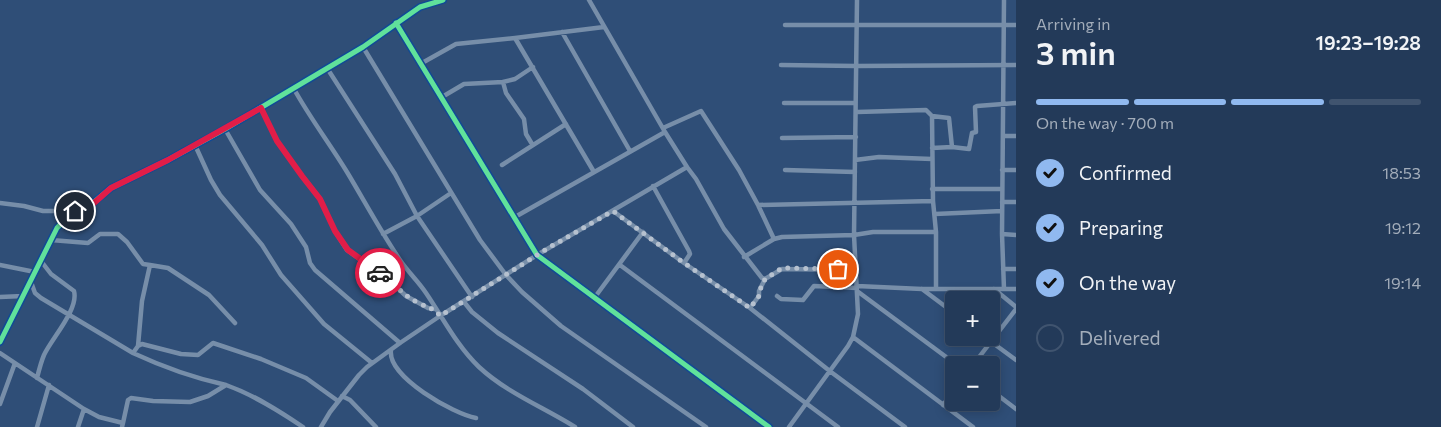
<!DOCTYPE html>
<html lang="en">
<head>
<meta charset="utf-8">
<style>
  body { margin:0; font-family:Commissioner,sans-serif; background:#2b415f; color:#f1f3f6; height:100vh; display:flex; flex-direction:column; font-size:19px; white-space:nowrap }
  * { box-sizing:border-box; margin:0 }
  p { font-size:16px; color:#a3adba }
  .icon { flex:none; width:28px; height:28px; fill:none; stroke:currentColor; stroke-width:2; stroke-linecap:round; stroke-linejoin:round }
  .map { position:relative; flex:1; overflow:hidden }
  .side { display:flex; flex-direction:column; background:#233a59; width:425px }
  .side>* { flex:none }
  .tools { position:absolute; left:945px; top:291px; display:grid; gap:10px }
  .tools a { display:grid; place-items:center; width:55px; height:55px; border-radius:5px; background:#233a59; box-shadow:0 2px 12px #0003,0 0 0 1px #40546f; font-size:25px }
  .pin { position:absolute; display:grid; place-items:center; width:42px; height:42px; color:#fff; margin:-21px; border:2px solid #fff; border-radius:50%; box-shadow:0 1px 5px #0007 }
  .courier { position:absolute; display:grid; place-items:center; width:50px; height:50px; margin:-25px; border:4px solid #e11d48; border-radius:50%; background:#fff; color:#222; box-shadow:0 1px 6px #0007 }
  .headline em { font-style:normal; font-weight:600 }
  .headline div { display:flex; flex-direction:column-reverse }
  .headline { display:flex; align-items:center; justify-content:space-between; height:85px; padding:0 20px }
  h1 { font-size:32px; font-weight:600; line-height:38px }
  .bar { display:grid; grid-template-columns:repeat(4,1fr); gap:8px 5px; align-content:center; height:60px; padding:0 20px }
  .bar i { height:6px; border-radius:4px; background:#40546f }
  .bar .active { background:#90b9f0 }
  .bar p { grid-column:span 4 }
  ol { padding:0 20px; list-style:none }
  li { display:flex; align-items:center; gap:15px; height:55px }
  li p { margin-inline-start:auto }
  li .icon { padding:5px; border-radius:50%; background:#90b9f0; color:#111; stroke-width:4 }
  li:last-child { color:#a3adba }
  li i { width:28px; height:28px; border:2px solid #40546f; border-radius:50% }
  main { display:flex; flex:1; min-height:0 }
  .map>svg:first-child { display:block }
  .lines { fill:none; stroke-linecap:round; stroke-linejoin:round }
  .minor { stroke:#778ea9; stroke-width:4.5 }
  .cycleway-casing { stroke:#114a95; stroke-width:8 }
  .cycleway { stroke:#60e19b; stroke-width:5 }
  .done { stroke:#b6c1cf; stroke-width:5; stroke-dasharray:0 9 }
  .route { stroke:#e11d48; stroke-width:6 }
</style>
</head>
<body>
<main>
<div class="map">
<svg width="1016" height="427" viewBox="0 0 1016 427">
  <rect width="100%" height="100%" fill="#2f4e77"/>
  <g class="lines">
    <!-- minor -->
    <path class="minor" d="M589,0L665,132L687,167L696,179L724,229L762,278L765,279L782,269L855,270
      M1004,0L1002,234L1004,289H1016
      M396,23L537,255L769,427
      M785,25H1016
      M562,32L630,151
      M515,38L594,172
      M363,47L480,240L506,275L522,292L561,326L706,427
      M422,63L456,44L515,38L604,27
      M781,65L856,66L1016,65
      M327,68L395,174L417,216L472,297
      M503,82L506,93L524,119L526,134L532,144
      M294,89C310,118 330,144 347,172C365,202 381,232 400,260C408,272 418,281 426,293C443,318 457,346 479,367C507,393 543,407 575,427
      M442,97L464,84L503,82L515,79L533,67
      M784,103H855
      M261,108L277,141L302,176L320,199L335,231L347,250L389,280L406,296L428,308L435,309
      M857,112L926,110L932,116L933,201L936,232V288
      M932,116L949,118L952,147
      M663,128L701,111L739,170L758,205L774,239L782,237L854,235L873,232H936
      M225,129L260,190L291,224L306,247L310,263L315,270L400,343
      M1003,136H1016
      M782,138L856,137
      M195,145L211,180L220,195L262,245L281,275L324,324L372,363
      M932,148L952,147L969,149L972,133L976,132L975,107L977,106L1016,103
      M855,160L879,157L932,159
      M502,165L566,124
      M785,170L855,172
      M1002,170H1016
      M653,186L689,251L690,254L684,263
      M932,189H1002
      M1002,202H1016
      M0,203L24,206L43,211H74
      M758,205L933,201
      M613,211L684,263L750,308L831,372L905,427
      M935,214L1002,211
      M515,217L665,132
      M383,234L417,216L451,193
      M1002,234L1016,235
      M51,240L88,243L100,234H118L127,242L143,264L150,265
      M744,257L774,239
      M0,265L35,272
      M620,265L838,427
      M1003,269H1016
      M31,282L35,293L41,298L133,353L138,346L142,344L181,354L198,355L213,343L261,359L306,378L338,401
      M857,286L922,289H1004
      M922,289L954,313
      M994,289L1016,307
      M857,291L957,365
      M777,296L781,299L803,300L814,286L857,288
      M0,297L23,296
      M595,297L643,232
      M464,302L472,312L498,333L583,389L633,427
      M750,308L759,296V291L765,279
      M853,337L973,427
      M986,338L1016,360
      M0,342L57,228L70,214L93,203L111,188L168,160L225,129L363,47L420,7L443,0
      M138,346L142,301L150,265L168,268L209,295L235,323
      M391,350C387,377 454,414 476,418
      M0,353L84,409L99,417L123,423L122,427
      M133,353C163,367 194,378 226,385
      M973,365L1016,309
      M37,378C39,370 41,362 44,355C52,338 79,309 74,291L51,274L41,261
      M991,390L1016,409
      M342,396L350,400L376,427
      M0,404L15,363
      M943,405L954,391
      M123,423L128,400L131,398L153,401L190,402L208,396L226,385C254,395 278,410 303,427
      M37,427L49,385
      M78,427L84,409
      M321,427L330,412L359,375L367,367L400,343L440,316L537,255L687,167
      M789,427L848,346L853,337L858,314L854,235L857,0"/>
    <!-- cycleway casing -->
    <g class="cycleway-casing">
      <path id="cycleway" d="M396,23L537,255L769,427
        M0,342L57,228L70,214L93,203L111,188L168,160L225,129L363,47L420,7L443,0"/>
    </g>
    <!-- cycleway -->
    <use href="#cycleway" class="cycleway"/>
  </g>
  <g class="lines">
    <!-- done -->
    <path class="done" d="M380,273C394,283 404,297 421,304C429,308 435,309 440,316L550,247L613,211L684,263L750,308L759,296V292L765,279L782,268L838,269"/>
    <!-- route -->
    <path class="route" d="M75,211L94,203L111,188L168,160L261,108L277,141L302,176L320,199L335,231L348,250L380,273"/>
  </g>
</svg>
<div class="tools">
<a>+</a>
<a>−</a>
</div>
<div class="pin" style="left:838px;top:269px;background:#ea580c"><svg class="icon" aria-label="bag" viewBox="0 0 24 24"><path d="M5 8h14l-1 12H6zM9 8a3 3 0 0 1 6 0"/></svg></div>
<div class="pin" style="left:75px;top:211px;background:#1f2937"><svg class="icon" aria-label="home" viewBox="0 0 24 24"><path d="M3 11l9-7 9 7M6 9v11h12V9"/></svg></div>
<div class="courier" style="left:380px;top:273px"><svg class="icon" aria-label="car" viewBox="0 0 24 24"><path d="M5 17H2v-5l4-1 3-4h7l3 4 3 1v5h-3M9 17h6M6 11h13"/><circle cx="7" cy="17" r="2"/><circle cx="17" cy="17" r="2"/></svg></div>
</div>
<section class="side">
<div class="headline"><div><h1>3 min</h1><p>Arriving in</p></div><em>19:23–19:28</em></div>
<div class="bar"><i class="active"></i><i class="active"></i><i class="active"></i><i></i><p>On the way · 700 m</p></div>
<ol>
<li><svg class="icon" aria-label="check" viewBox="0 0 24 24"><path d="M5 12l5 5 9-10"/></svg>Confirmed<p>18:53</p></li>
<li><svg class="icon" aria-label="check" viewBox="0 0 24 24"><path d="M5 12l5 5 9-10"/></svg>Preparing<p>19:12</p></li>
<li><svg class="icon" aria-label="check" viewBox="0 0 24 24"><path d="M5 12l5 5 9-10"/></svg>On the way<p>19:14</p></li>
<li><i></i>Delivered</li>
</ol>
</section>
</main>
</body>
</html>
